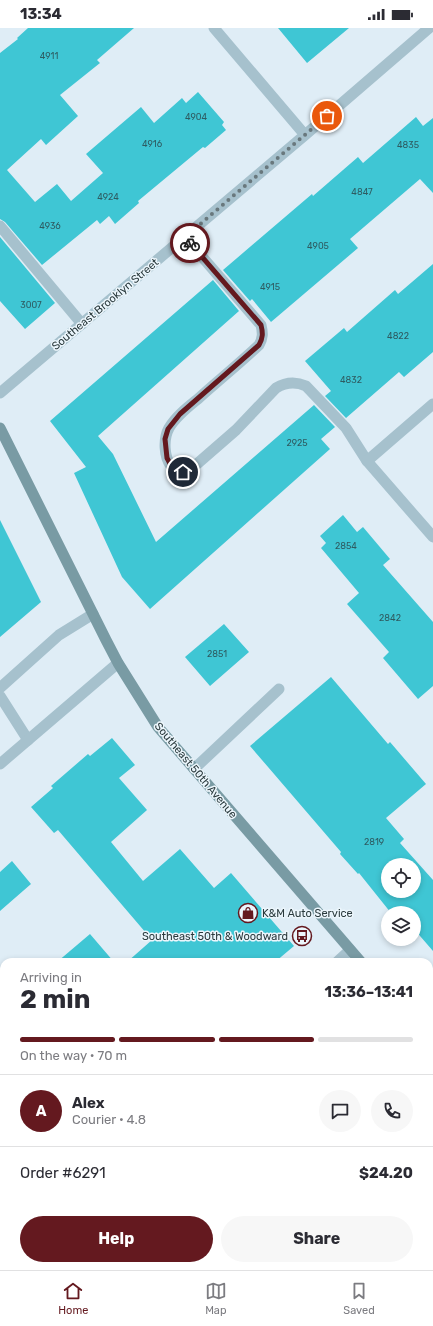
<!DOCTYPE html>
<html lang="en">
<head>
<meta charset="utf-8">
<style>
  body { margin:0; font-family:Rubik,sans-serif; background:#f7f7f7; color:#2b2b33; height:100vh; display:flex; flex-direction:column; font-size:15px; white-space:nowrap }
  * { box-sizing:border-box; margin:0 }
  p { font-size:13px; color:#7c7c81 }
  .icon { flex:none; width:22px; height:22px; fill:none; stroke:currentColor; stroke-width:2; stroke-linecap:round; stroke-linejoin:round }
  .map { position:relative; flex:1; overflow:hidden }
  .drawer { position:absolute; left:0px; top:930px; width:433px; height:312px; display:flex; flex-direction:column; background:#fff; border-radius:12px 12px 0 0; box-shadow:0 2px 6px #0003 }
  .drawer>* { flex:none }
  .buttons { position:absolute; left:381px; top:830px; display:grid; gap:8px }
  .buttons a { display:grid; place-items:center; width:40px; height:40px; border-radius:50%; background:#fff; box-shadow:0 2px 6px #0003; font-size:20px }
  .pin { position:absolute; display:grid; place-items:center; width:34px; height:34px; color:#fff; margin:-17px; border:2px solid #fff; border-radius:50%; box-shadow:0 1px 4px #0007 }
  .courier { position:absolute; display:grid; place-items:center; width:40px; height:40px; margin:-20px; border:3px solid #64191f; border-radius:50%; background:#fff; color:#222; box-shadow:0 1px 5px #0007 }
  .summary em { font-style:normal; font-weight:700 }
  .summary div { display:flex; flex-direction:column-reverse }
  .summary { display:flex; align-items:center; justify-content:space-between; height:68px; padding:0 20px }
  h1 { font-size:26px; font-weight:700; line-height:30px }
  .bar { display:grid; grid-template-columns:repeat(4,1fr); gap:6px 4px; align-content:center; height:48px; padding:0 20px }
  .bar i { height:5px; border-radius:3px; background:#e1e1e2 }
  .bar .selected { background:#64191f }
  .bar p { grid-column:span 4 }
  .line { display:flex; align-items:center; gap:10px; padding:0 20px; border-top:1px solid #e1e1e2 }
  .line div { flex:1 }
  .round { display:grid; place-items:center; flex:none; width:42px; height:42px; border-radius:21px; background:#f7f7f7 }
  .button { display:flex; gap:8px; margin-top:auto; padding:8px 20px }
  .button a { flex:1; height:46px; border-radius:24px; background:#64191f; color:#fff; font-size:16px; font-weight:700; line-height:46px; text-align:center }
  .button a+a { background:#f7f7f7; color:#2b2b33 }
  .status { display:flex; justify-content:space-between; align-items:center; height:28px; padding:0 20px; background:#fff; direction:ltr }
  .status svg { height:11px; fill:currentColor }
  .menu { display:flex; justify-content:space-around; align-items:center; height:56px; border-top:1px solid #e1e1e2; background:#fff; font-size:11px; color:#7c7c81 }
  .menu a { display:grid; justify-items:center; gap:2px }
  .menu .selected { color:#64191f }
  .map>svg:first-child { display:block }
  .building { fill:#3fc6d4; fill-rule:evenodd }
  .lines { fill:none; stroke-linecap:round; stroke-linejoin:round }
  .service { stroke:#a6c1cd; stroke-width:11 }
  .minor { stroke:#a6c1cd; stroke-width:11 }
  .secondary { stroke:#799ba4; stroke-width:11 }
  .done { stroke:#69787d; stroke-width:4; stroke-dasharray:0 7.2 }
  .route { stroke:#64191f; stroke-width:5 }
  .labels { text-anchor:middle; stroke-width:3; stroke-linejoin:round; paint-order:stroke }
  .number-label { font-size:9px; fill:#2e5c62 }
  .street-label { font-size:11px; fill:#29393c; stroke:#ecf6fc }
  .poi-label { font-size:11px; fill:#29393c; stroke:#ecf6fc; text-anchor:start }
</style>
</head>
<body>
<div class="status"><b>13:34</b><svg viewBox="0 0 49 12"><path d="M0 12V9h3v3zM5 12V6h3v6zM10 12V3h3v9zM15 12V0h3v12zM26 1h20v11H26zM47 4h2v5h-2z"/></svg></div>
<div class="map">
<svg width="433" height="1242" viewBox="0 0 433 1242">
  <rect width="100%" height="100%" fill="#dfedf6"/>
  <!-- building -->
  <path class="building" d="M28,0H134L97,32L100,35L60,67L78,88L46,117L41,111L7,142L35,174L57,156L71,173L103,145L86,126L141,79L154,95L182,70L186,75L198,64L224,94L222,97L226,102L205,120L203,119L138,173L139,175L115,196L109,188L100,196L97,192L42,237L5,194L0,191V25L18,11L17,10Z
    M278,0H349L307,35Z
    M416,89L423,98L433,90V165L420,151L350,211L358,220L271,294L252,271L250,273L223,242L312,166L313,168L358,129L363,135Z
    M0,209L55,275L25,301L0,273Z
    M433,236V324L404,349L399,344L346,390L325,368L331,363L305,333L344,300L347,304L395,262L398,266Z
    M213,252L239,283L98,408L113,426L156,514L314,377L335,399L321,411L330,421L150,581L122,549L74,445L86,439L50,393Z
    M343,487L357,504L363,499L390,531L383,537L433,594V658L418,671L383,630L389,624L347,576L359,565L321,520L326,515L320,508Z
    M0,492L41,574L0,609Z
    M224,596L249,624L210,658L185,629Z
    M331,649L388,716L390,714L426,756L386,790L404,811L400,815L433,852V923L414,901V885H391L359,845L358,846L340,826L341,824L250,718ZM388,837H414V863H388Z
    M112,710L135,737L119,750L147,782L111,814L143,853L180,821L214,860L231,845L294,918L275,934H127L152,912L58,802L54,805L31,779L53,760L51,758L88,726L90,728Z
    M12,833L31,856L0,883V844Z
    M90,906L114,934H57Z"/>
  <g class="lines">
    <!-- service -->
    <path class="service" d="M0,198L82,296
      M185,209L261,297C263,305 263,310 259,317C240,335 219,352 199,370C188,379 176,388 169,400C163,411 164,429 171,438C177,445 182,445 190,442L236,402L276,360C286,354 295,353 306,358L346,400L367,433
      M0,660L59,607L93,586
      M0,668L28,712
      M194,741L279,661
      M337,934L350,922"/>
    <!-- minor -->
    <path class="minor" d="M214,0L305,107
      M0,365L305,107L429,0
      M433,376L367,433L433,509
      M0,736L118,635
      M0,1013L4,1018
      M195,1238L198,1242"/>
    <!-- secondary -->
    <path class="secondary" d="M0,400L106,612L118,635L158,699L361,934
      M429,1013L433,1018"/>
  </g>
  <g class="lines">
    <!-- done -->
    <path class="done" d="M190,215L185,209L327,88"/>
    <!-- route -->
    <path class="route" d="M183,444H177L173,441L167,430L165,411L168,401L180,386L259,317C263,310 263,305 261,297L190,215"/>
  </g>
  <!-- icons -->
  <defs>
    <g id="shop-ring" transform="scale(1)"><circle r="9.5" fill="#ecf6fc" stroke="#64191f" stroke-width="1.5"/><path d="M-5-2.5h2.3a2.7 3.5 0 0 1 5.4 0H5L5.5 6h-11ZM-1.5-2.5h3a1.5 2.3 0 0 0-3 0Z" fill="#64191f"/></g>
    <g id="bus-ring" transform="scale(1)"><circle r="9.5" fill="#ecf6fc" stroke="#64191f" stroke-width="1.5"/><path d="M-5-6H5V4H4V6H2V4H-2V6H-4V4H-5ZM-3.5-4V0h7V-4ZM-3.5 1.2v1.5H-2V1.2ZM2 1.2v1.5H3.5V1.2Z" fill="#64191f"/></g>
  </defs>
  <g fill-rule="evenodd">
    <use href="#shop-ring" x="248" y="885"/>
    <use href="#bus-ring" x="302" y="908"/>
  </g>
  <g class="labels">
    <!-- number labels -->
    <g class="number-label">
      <text x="49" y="31">4911</text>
      <text x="196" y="92">4904</text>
      <text x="152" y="119">4916</text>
      <text x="408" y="120">4835</text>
      <text x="362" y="167">4847</text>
      <text x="108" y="172">4924</text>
      <text x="50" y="201">4936</text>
      <text x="318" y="221">4905</text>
      <text x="270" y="262">4915</text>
      <text x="31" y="280">3007</text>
      <text x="398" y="311">4822</text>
      <text x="351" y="355">4832</text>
      <text x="297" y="418">2925</text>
      <text x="346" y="521">2854</text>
      <text x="390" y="593">2842</text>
      <text x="217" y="629">2851</text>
      <text x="374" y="817">2819</text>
    </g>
    <!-- street labels -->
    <g class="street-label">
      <text transform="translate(105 276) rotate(-40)" y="4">Southeast Brooklyn Street</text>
      <text transform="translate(196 742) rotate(50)" y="4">Southeast 50th Avenue</text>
    </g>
    <!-- poi labels -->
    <g class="poi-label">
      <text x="262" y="889">K&amp;M Auto Service</text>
      <text x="288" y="912" text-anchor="end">Southeast 50th &amp; Woodward</text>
    </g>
  </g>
</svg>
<div class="buttons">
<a><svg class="icon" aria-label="locate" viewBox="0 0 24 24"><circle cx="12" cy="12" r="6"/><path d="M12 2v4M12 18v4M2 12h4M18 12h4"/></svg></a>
<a><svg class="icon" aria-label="layers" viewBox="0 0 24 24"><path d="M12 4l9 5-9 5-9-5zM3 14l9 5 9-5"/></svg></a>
</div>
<div class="pin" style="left:327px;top:88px;background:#ea580c"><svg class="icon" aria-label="bag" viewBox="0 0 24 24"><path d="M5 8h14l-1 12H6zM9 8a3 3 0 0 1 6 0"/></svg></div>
<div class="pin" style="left:183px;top:444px;background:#1f2937"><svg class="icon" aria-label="home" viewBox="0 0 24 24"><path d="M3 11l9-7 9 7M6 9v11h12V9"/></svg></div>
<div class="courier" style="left:190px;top:215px"><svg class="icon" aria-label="bike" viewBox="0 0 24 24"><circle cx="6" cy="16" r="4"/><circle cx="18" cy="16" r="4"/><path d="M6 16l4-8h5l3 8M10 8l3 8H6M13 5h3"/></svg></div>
<section class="drawer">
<div class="summary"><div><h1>2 min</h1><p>Arriving in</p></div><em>13:36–13:41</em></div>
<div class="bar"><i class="selected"></i><i class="selected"></i><i class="selected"></i><i></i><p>On the way · 70 m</p></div>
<div class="line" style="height:72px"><b class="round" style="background:#64191f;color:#fff">A</b><div><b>Alex</b><p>Courier · 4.8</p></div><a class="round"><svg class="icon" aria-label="chat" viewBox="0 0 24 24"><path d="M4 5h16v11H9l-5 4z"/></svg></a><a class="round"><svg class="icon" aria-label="phone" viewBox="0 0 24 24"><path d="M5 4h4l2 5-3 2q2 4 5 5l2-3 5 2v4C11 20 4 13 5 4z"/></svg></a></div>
<div class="line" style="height:52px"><div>Order #6291</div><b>$24.20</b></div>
<div class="button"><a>Help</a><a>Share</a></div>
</section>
</div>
<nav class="menu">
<a class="selected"><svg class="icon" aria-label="home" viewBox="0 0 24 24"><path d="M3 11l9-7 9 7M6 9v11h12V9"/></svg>Home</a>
<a><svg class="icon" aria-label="map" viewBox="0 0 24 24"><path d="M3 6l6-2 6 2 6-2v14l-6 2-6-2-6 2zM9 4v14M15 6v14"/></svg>Map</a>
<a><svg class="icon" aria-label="saved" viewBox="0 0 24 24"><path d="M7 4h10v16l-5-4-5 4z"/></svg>Saved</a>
</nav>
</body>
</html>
